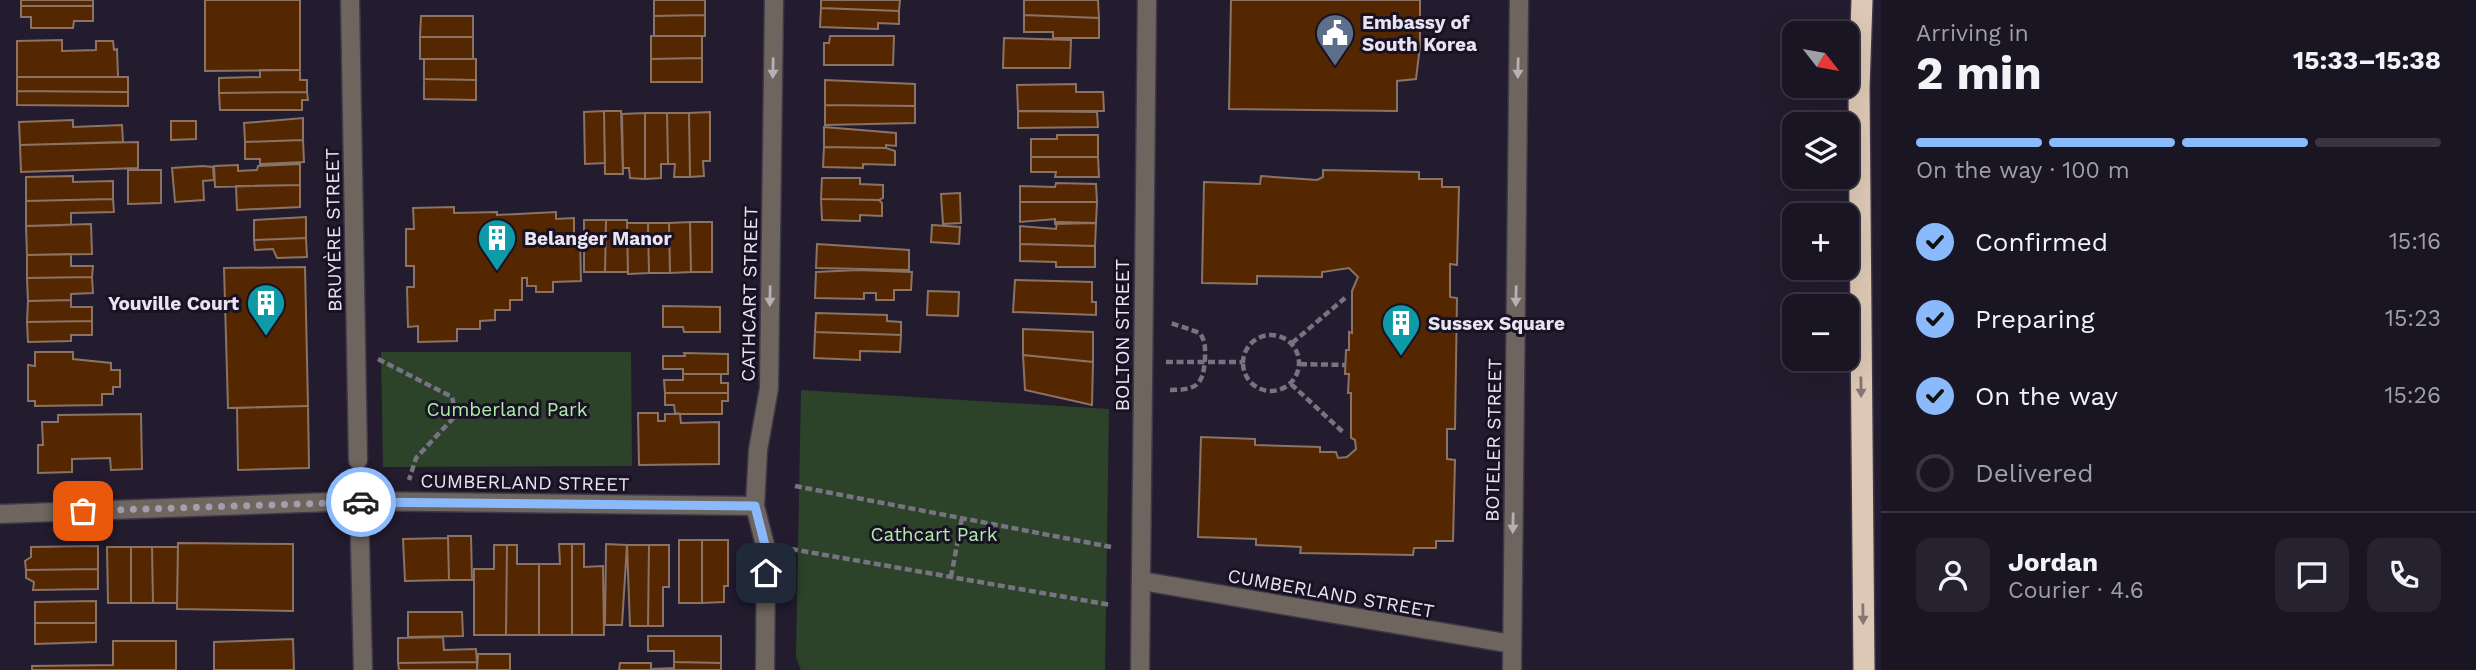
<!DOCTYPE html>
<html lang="en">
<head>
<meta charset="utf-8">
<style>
  body { margin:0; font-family:"Work Sans",sans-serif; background:#27222f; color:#f1f3f6; height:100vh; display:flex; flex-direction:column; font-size:26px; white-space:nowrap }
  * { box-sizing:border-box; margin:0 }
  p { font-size:23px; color:#9f9fa5 }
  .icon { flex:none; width:38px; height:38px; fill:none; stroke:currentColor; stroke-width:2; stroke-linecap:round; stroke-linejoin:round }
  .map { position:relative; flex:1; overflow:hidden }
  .panel { display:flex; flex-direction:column; background:#1a1522; width:595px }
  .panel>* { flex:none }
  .needle { width:46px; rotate:121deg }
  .fabs { position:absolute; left:1782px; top:21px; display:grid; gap:14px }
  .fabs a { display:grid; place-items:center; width:77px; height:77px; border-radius:14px; background:#1a1522; box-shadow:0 7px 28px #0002,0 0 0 2px #383440; font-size:35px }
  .pin { position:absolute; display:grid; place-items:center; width:60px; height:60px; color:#fff; margin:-30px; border-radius:14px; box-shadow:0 4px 10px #0006 }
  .courier { position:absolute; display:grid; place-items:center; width:70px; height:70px; margin:-35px; border:5px solid #8abafc; border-radius:50%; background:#fff; color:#222; box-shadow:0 2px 9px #0007 }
  .summary em { font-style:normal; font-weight:700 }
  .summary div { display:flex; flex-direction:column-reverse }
  .summary { display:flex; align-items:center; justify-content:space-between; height:119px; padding:0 35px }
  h1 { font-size:46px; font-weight:700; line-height:52px }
  .bar { display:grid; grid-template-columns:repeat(4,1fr); gap:10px 7px; align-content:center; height:84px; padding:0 35px }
  .bar i { height:9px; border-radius:5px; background:#383440 }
  .bar .selected { background:#8abafc }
  .bar p { grid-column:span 4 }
  .line { display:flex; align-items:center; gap:18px; padding:0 35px; border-top:2px solid #383440 }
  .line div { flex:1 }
  .round { display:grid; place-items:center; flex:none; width:74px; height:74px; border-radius:14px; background:#27222f }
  ol { padding:0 35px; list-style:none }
  li { display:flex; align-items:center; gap:21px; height:77px }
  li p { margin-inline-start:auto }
  li .icon { padding:7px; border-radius:50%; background:#8abafc; color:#111; stroke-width:4 }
  li:last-child { color:#9f9fa5 }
  li i { width:38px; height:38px; border:4px solid #383440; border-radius:50% }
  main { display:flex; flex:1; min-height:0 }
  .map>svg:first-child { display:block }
  .green { fill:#2c432a }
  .building { fill:#552700; stroke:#8a7365; stroke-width:2 }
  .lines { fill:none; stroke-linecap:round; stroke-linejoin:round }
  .minor-casing { stroke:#3e3849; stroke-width:21 }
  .motorway-casing { stroke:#3e3849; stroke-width:24 }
  .path { stroke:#787383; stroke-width:4.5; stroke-dasharray:7 3.5; stroke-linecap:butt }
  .minor { stroke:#6e655e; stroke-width:18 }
  .motorway { stroke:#ddc8b5; stroke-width:21 }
  .oneway { fill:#b7b1b6 }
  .oneway2 { fill:#857674 }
  .done { stroke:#a39ead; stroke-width:7; stroke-dasharray:0 12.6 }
  .route { stroke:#8abafc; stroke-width:9 }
  .labels { text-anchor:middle; stroke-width:6; stroke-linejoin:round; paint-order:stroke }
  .poi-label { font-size:19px; font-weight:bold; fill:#e8e4f1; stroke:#191224; text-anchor:start }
  .street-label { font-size:19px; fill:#e8e4f1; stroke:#191224 }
  .park-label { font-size:19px; fill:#aeeca7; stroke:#191224 }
</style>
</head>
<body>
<main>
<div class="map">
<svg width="1881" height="670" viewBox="0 0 1881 670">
  <rect width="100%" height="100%" fill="#221c2e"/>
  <!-- green -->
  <path class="green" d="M381,352H631L632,466L383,467Z
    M801,390L1109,409L1105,670H801L796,657Z"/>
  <!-- building -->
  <path class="building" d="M21,0H93V6H21Z
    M205,0H300V70L205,71Z
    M654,0H705V15L654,16Z
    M821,0H900L899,11L821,8Z
    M1024,0H1098L1099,18L1024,15Z
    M1231,0H1420V46L1416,79L1397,81V111L1229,109Z
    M21,6H93V21H74L73,28H31V17H21Z
    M821,8L899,11V24L878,23V29L820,27Z
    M705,15V36H654V16Z
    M1024,15L1099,18V38H1053V32H1024Z
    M421,16H473V37H420Z
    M651,36H702V58L651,59Z
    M830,36H894L893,65H824V43H829Z
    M420,37H473V59H420Z
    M1004,38L1071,40L1070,68H1003Z
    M62,40V51L96,50V41H113L114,50L117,49L118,77H17V41Z
    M702,58V82H651V59Z
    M424,59H476V80L424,79Z
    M260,70H300V80H307V92L219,93V78L260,77Z
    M17,77H128V92L17,91Z
    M424,79L476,80V100L424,99Z
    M825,80L915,84V106L825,105Z
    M1076,84V92H1103L1104,111H1018L1017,85Z
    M17,91L128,92V106L17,105Z
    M307,92L308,100H302V110H220L219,93Z
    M825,105L915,106V123L825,125Z
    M604,111H621L623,174H605Z
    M604,111L605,163L585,164L584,112Z
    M1018,111L1097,112L1098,127L1018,128Z
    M710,112V161H703L704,176L690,177L689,113Z
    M645,113V179L630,178L629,168H623L622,114Z
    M645,113H667L668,164H661V178L645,179Z
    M667,113H689L690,177H674L675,164H668Z
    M303,118V140L245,142L244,123Z
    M73,120V127L122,125L123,142L20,145L19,122Z
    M171,121H196V139L171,140Z
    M824,127L896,133V146L886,145V148L824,147Z
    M1057,135H1098V157H1031V139H1057Z
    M303,140L304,162L260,164V159H245V142Z
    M138,142V168L21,172L20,145Z
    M824,147L886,148L895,151V165L863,164V168L823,167Z
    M1031,157H1098L1099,177H1055L1056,172H1031Z
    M300,164V185L215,187L214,166L238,165V171L257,170L258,166Z
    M203,166L213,167L214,180L203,181L204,200L175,202L172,168Z
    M128,170H161V203L128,204Z
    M1323,170L1419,172V179H1442V187H1459L1457,265L1450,264V297L1457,298L1455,429H1447V459L1455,460L1453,541H1436V548H1414L1413,555L1300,553L1301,547L1256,545V539L1198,537L1201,437L1255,439V445L1320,447V452H1336L1338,458L1347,457L1356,449L1355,440L1351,438V393H1348L1349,374H1345L1346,350H1349V332L1352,333V291L1358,277L1349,268L1322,272V277L1257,276V284L1202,283L1204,182L1260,184L1261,176L1317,180L1323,177Z
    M73,176V182L113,181V199L26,201V177Z
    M822,178H860V184L883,185V198L879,200L821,199Z
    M1056,183L1096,184L1097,202H1020V186L1055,187Z
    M300,185V207L237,210L236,186Z
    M960,193L961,223L943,224L941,194Z
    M113,199L114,212L71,213V225L26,226V201Z
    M821,199L879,200L882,203V216L860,215V221L822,220Z
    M1020,202H1097L1096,223L1055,224V219L1020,222Z
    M454,207V213L497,212V215L556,212V219L574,218V238H580L581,281L553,282V292H536V286H527V278H522V300H510V310H495V320L480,321V329H457V341L418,342V326L408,327L407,287H414V266H406V229H414L413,208Z
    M306,217V238L254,240V220Z
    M584,220H606L605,272H584Z
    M606,220H627L628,272H605Z
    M690,222H712V272H691Z
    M690,222L691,272L670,273L669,223Z
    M1057,222L1096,223L1095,246L1020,244V226L1056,229Z
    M627,223H648L649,273L628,274Z
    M648,223H669L670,273H649Z
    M91,224L92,254L27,255L26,226Z
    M932,225L960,227L959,244L931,242Z
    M306,238L307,257L277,258L273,249L255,250L254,240Z
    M817,244L909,250V270L816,268Z
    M1020,244L1095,246V267H1056V262L1020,261Z
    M71,254V266H93L92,277L27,278V255Z
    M305,267L308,406L228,408L224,268Z
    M858,270L912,272L911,290H894V300H876V293H864V299L815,298L816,272Z
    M92,277L93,293L71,294V300L28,301L27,278Z
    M1015,280L1092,282V302H1096V315L1013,312Z
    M928,291L959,292L958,316L927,315Z
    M71,300V307H92V321L27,322L28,301Z
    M663,306L720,307V332H684L683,327H663Z
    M816,313L887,315V321L901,322V335L815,332Z
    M92,321V335H71V341L28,342L27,322Z
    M1023,329L1093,332V362L1023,355Z
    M815,332L901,335L900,352L860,351V360L814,358Z
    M35,352H73V359L111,363V370H120V387H113V394H102V405L35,406V401H28V365L35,366Z
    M684,353L728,354V374H683V369H663V356H685Z
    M1023,355L1093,362L1092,405L1025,390Z
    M683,374H721V383H728V393H665L664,380H683Z
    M665,393H728V401H722V414H682L675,413L674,405H665Z
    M308,406L309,468L238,470L237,408Z
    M638,413H658V421H665V414H680L681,423L719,422V464L639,465Z
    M141,414L142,469L111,470L110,458L72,459V472L38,473V445H43L42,422H58V415Z
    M448,536H471L472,580H449Z
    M448,538L449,580L405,581L403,539Z
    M679,540H702V603H679Z
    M702,540H728V586H724V602L702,603Z
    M178,543L293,544V611L177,609Z
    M559,544H572V635H539V564H560Z
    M572,544H584V567L603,566L604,635H572Z
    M606,544L627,545L622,625H605Z
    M494,545H507L506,635H474V569H494Z
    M507,545H517V564H539V635H506Z
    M627,545H649L648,626H630Z
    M649,545H669V587H663V626H648Z
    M98,546V569L26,570L25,561L31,557V547Z
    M107,547H131V603H108Z
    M131,547H152L153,603H131Z
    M152,547H178L177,603H153Z
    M98,569V589L33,590L34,582L26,578V570Z
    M96,601V623H35V602Z
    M408,612H462L463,636L408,637Z
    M35,623H96V642L35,644Z
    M648,636H721V663L674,662V651H648Z
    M443,637L444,650L476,649L477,662L398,663V638Z
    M293,639L294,670H214V642Z
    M113,641H176V670H32V666L113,665Z
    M478,654H510V670H477Z
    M477,662V670H399L398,663Z
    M674,662L721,663V670H619L620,663H651V669L674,668Z"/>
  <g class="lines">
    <!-- minor casing -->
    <g class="minor-casing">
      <path id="minor" d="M350,0L358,460
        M359,501L363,670
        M0,514L359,501L755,506
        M1142,581L1512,644
        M765,670L766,549L755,506L758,450L769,388L774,0
        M1140,670L1147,0
        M1512,670L1519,0"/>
    </g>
    <!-- motorway casing -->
    <g class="motorway-casing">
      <path id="motorway" d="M1862,0L1859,88L1864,670"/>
    </g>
    <!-- path -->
    <path class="path" d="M1243 363a28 28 0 1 1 56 0a28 28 0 1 1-56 0Z
      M1292,343L1345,298
      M378,359L452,397L456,415L416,458L409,480
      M1166,362H1242
      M1300,364L1346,365
      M1291,384L1344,433
      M1170,390C1196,390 1203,386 1205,359C1205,348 1206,343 1200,333L1171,323
      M795,486L1111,547
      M791,549L1111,605
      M951,577L962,518"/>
    <!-- minor -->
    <use href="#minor" class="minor"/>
    <!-- motorway -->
    <use href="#motorway" class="motorway"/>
  </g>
  <!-- one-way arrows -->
  <defs><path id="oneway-solid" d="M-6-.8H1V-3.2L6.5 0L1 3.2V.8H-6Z" transform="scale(1.75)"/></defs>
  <g class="oneway">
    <use href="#oneway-solid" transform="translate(773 68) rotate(91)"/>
    <use href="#oneway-solid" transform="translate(1518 68) rotate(91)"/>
    <use href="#oneway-solid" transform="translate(770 296) rotate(91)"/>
    <use href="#oneway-solid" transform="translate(1516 296) rotate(91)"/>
    <use href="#oneway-solid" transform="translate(1513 523) rotate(91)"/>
  </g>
  <g class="oneway2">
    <use href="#oneway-solid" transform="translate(1861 387) rotate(89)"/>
    <use href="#oneway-solid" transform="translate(1863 614) rotate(89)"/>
  </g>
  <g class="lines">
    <!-- done -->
    <path class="done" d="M83,511L361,502"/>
    <!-- route -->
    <path class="route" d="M361,502L755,506L766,549V573"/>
  </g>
  <!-- icons -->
  <defs>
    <g id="civic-pin" transform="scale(2.0125)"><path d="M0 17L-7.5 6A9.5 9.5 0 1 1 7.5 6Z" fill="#5c6f8a" stroke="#191224"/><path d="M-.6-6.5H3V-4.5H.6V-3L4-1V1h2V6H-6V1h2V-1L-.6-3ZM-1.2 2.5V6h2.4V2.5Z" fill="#fff"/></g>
    <g id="building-pin" transform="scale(2.0125)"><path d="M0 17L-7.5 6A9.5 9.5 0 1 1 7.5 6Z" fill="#0f9aa8" stroke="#191224"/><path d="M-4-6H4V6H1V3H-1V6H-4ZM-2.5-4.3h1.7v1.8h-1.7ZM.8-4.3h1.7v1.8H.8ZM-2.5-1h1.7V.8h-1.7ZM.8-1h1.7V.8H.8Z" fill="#fff"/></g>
  </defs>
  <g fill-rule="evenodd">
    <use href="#civic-pin" x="1335" y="33"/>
    <use href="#building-pin" x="497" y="238"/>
    <use href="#building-pin" x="266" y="303"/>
    <use href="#building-pin" x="1401" y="323"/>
  </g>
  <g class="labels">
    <!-- poi labels -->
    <g class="poi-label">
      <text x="1362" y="29">Embassy of<tspan x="1362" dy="22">South Korea</tspan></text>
      <text x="524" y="245">Belanger Manor</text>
      <text x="239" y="310" text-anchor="end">Youville Court</text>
      <text x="1428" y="330">Sussex Square</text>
    </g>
    <!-- street labels -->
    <g class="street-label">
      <text transform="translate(333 230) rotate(-91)" y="7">BRUYÈRE STREET</text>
      <text transform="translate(749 294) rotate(-89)" y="7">CATHCART STREET</text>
      <text transform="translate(1122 335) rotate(-90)" y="7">BOLTON STREET</text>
      <text transform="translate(1493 440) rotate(-89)" y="7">BOTELER STREET</text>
      <text transform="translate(525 482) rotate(1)" y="7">CUMBERLAND STREET</text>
      <text transform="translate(1331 593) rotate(10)" y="7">CUMBERLAND STREET</text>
    </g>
    <!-- park labels -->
    <g class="park-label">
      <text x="507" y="416">Cumberland Park</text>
      <text x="934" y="541">Cathcart Park</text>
    </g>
  </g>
</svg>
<div class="fabs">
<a><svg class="needle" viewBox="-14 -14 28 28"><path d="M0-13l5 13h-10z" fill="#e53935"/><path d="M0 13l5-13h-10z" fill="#9f9fa5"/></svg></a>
<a><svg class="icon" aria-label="layers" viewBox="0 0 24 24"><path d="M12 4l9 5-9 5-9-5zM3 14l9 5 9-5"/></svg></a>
<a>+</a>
<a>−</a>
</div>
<div class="pin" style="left:83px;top:511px;background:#ea580c"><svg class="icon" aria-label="bag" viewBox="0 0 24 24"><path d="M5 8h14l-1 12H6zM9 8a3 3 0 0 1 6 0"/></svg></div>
<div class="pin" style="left:766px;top:573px;background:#1f2937"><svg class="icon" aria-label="home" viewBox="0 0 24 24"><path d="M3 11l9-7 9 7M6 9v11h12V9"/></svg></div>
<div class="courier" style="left:361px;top:502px"><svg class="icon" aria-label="car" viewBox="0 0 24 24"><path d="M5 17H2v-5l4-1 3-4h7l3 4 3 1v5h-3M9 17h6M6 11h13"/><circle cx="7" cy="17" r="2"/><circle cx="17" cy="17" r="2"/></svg></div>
</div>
<section class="panel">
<div class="summary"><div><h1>2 min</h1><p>Arriving in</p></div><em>15:33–15:38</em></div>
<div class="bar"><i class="selected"></i><i class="selected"></i><i class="selected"></i><i></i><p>On the way · 100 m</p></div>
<ol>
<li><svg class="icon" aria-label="check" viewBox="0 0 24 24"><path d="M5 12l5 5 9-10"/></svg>Confirmed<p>15:16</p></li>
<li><svg class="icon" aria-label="check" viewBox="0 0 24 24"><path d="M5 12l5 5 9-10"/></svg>Preparing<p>15:23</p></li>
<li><svg class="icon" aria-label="check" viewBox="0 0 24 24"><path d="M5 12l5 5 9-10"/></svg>On the way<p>15:26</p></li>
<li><i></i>Delivered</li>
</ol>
<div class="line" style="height:126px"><a class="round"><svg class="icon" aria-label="person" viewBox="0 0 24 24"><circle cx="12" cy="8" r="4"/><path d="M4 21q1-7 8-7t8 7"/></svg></a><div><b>Jordan</b><p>Courier · 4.6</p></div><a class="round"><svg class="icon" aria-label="chat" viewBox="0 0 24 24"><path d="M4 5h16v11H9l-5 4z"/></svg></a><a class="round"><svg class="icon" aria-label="phone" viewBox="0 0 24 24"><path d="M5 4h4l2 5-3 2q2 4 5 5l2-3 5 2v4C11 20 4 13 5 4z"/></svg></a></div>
</section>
</main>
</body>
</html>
